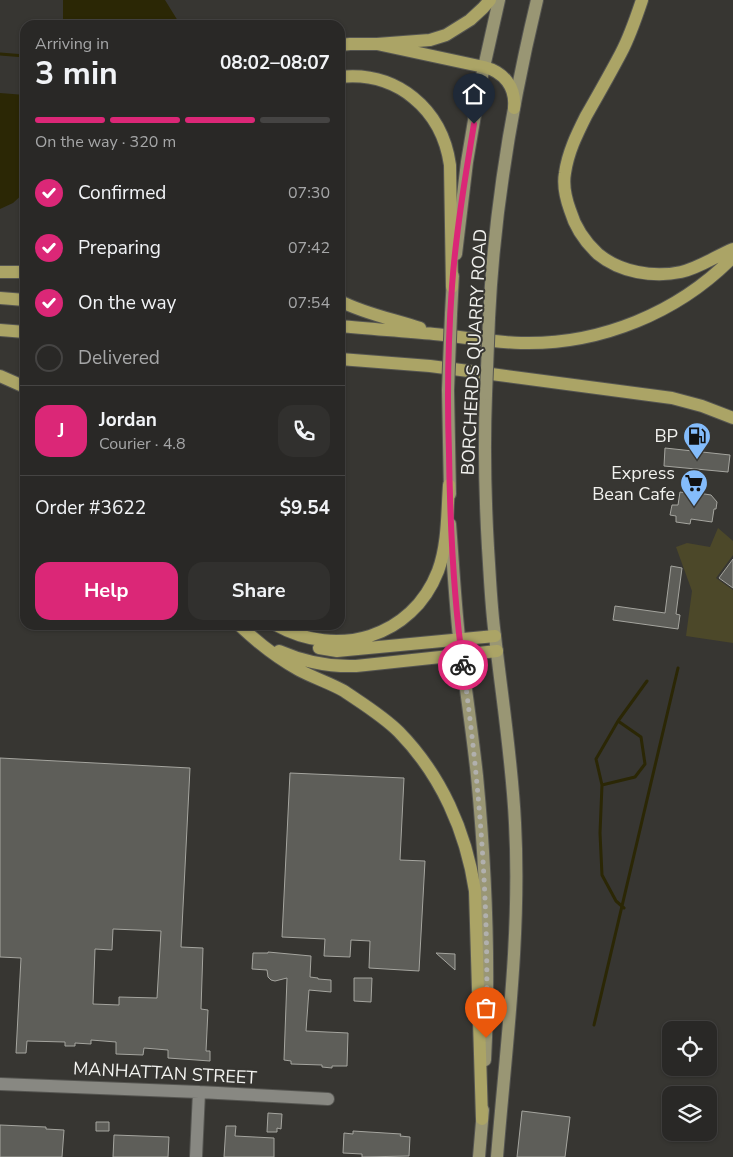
<!DOCTYPE html>
<html lang="en">
<head>
<meta charset="utf-8">
<style>
  body { margin:0; font-family:"Nunito Sans",sans-serif; background:#31302e; color:#f1f3f6; height:100vh; display:flex; flex-direction:column; font-size:19px; white-space:nowrap }
  * { box-sizing:border-box; margin:0 }
  p { font-size:16px; color:#a5a6a7 }
  .icon { flex:none; width:28px; height:28px; fill:none; stroke:currentColor; stroke-width:2; stroke-linecap:round; stroke-linejoin:round }
  .map { position:relative; flex:1; overflow:hidden }
  .drawer { position:absolute; left:20px; top:20px; width:325px; height:610px; display:flex; flex-direction:column; background:#292826; border-radius:15px; box-shadow:0 1px 4px #0004,0 0 0 1px #454443 }
  .drawer>* { flex:none }
  .tools { position:absolute; left:662px; top:1021px; display:grid; gap:10px }
  .tools a { display:grid; place-items:center; width:55px; height:55px; border-radius:10px; background:#292826; box-shadow:0 1px 4px #0004,0 0 0 1px #454443; font-size:25px }
  .pin { position:absolute; display:grid; place-items:center; width:42px; height:42px; color:#fff; margin:-51px -21px; border-radius:50% 50% 50% 0; rotate:-45deg; box-shadow:0 0 5px #0007 }
  .pin .icon { rotate:45deg }
  .courier { position:absolute; display:grid; place-items:center; width:50px; height:50px; margin:-25px; border:4px solid #db2777; border-radius:50%; background:#fff; color:#222; box-shadow:0 1px 6px #0007 }
  .overview em { font-style:normal; font-weight:700 }
  .overview div { display:flex; flex-direction:column-reverse }
  .overview { display:flex; align-items:center; justify-content:space-between; height:85px; padding:0 15px }
  h1 { font-size:32px; font-weight:700; line-height:38px }
  .bar { display:grid; grid-template-columns:repeat(4,1fr); gap:8px 5px; align-content:center; height:60px; padding:0 15px }
  .bar i { height:6px; border-radius:4px; background:#454443 }
  .bar .current { background:#db2777 }
  .bar p { grid-column:span 4 }
  .line { display:flex; align-items:center; gap:12px; padding:0 15px; border-top:1px solid #454443 }
  .line div { flex:1 }
  .round { display:grid; place-items:center; flex:none; width:52px; height:52px; border-radius:15px; background:#31302e }
  ol { padding:0 15px; list-style:none }
  li { display:flex; align-items:center; gap:15px; height:55px }
  li p { margin-inline-start:auto }
  li .icon { padding:5px; border-radius:50%; background:#db2777; color:#fff; stroke-width:4 }
  li:last-child { color:#a5a6a7 }
  li i { width:28px; height:28px; border:2px solid #454443; border-radius:50% }
  .button { display:flex; gap:10px; margin-top:auto; padding:10px 15px }
  .button a { flex:1; height:58px; border-radius:15px; background:#db2777; color:#fff; font-size:20px; font-weight:700; line-height:58px; text-align:center }
  .button a+a { background:#31302e; color:#f1f3f6 }
  .map>svg:first-child { display:block }
  .green { fill:#4c4829 }
  .water { fill:#2b2705 }
  .lines { fill:none; stroke-linecap:round; stroke-linejoin:round }
  .stream { stroke:#2b2705; stroke-width:3 }
  .building { fill:#5e5e59; stroke:#a5a59f; fill-rule:evenodd }
  .minor-casing { stroke:#555551; stroke-width:14 }
  .secondary-casing { stroke:#555551; stroke-width:14 }
  .primary-casing { stroke:#555551; stroke-width:14 }
  .minor { stroke:#888882; stroke-width:12 }
  .secondary { stroke:#999674; stroke-width:12 }
  .primary { stroke:#aba466; stroke-width:12 }
  .secondary-bridge-casing { stroke:#555551; stroke-width:14; stroke-linecap:butt }
  .secondary-bridge { stroke:#999674; stroke-width:12 }
  .done { stroke:#b1b0ad; stroke-width:5; stroke-dasharray:0 9 }
  .route { stroke:#db2777; stroke-width:6 }
  .labels { text-anchor:middle; stroke-width:4; stroke-linejoin:round; paint-order:stroke }
  .street-label { font-size:18px; fill:#f2f2ef; stroke:#373632 }
  .poi-label { font-size:18px; fill:#f2f2ef; stroke:#373632; text-anchor:end }
</style>
</head>
<body>
<div class="map">
<svg width="733" height="1157" viewBox="0 0 733 1157">
  <rect width="100%" height="100%" fill="#373632"/>
  <!-- green -->
  <path class="green" d="M718,528L733,541V555L716,578L733,590V643L686,636L692,591L676,547L687,543L710,547Z"/>
  <!-- water -->
  <path class="water" d="M63,0H165L178,21L173,25H114L63,20Z
    M0,93L25,95V192L13,203L0,209Z"/>
  <g class="lines">
    <!-- stream -->
    <path class="stream" d="M0,54L25,56
      M618,721L641,737L645,764L635,777L602,785L600,833L602,875L616,901L624,908
      M602,785L596,759L618,721L647,681
      M594,1025L678,668"/>
  </g>
  <!-- building -->
  <path class="building" d="M665,448L730,455L728,472L664,466Z
    M680,492L692,494V492L711,495L717,502L716,509H714L712,522L691,519L690,524L676,522V516L670,515L672,505H678Z
    M733,559V588L719,578Z
    M671,566L682,568L676,614L680,615L678,629L613,620L615,606L665,613Z
    M0,758L190,768L181,947L203,948L201,1009L208,1010L206,1051H210V1061L168,1058V1050L144,1048L143,1055L116,1054V1042L91,1040V1044L75,1043V1046H65V1042L27,1041L26,1053H16L21,958L0,957ZM113,929L161,931L157,998L119,997V1005L93,1004L95,949L112,950Z
    M290,773L404,778L400,860L425,861L419,971L369,968L370,941L351,940L350,957L324,956L325,939L282,937Z
    M268,952L311,956L310,977L318,978V979L331,980V992L309,990L306,1031L348,1033L347,1066H332V1068L322,1067V1065L291,1064V1061L284,1060L287,978L275,981L271,980L268,977L267,970L252,969L253,953H268Z
    M436,953L455,954V970Z
    M354,978H372L371,1002L354,1001Z
    M522,1111L570,1117L565,1157H517Z
    M268,1113L282,1114L281,1129L277,1128V1132H267Z
    M96,1122H109V1131H96Z
    M0,1125L46,1127V1129L64,1130L62,1157H0Z
    M226,1126H236L235,1136L274,1138V1157H224Z
    M353,1131L401,1134L400,1136L410,1137L409,1156L362,1157V1154L343,1153L344,1133L353,1134Z
    M114,1135L169,1137L168,1157H113Z"/>
  <g class="lines">
    <!-- minor casing -->
    <g class="minor-casing">
      <path id="minor" d="M0,1084L199,1092L328,1099
        M196,1157L199,1092"/>
    </g>
    <!-- secondary casing -->
    <g class="secondary-casing">
      <path id="secondary" d="M456,254L467,162L480,85L499,0
        M451,314L453,276
        M489,318C494,211 512,104 537,0
        M448,390L450,494
        M486,394C484,445 485,496 488,548C490,577 491,607 495,636C502,698 512,760 515,823C521,935 506,1046 497,1157
        M450,524C453,562 455,600 459,637C465,684 472,730 477,776C486,870 490,965 485,1060
        M479,1157L483,1110"/>
    </g>
    <!-- primary casing -->
    <g class="primary-casing">
      <path id="primary" d="M642,0C636,18 630,36 621,53C610,74 598,95 586,116C577,134 568,152 565,173C563,184 566,199 570,210C575,227 585,242 598,254C620,272 653,278 681,272C699,268 716,256 733,249
        M377,44L484,67C504,72 516,87 514,108
        M340,45L350,44H377L430,40L446,35L470,20L483,8L490,0
        M340,77C397,71 442,109 450,165L452,287
        M0,272H25
        M0,298L25,300
        M340,301C365,314 393,319 420,328
        M340,326C371,329 403,331 434,334C463,337 492,342 521,343C600,345 678,313 733,257
        M0,330L25,332
        M340,359L430,366L484,373L672,398L702,406L733,418
        M0,376L25,387
        M239,625C257,642 277,658 299,670C314,678 330,683 344,691C363,704 383,716 399,732C441,775 466,831 475,891L482,1119
        M276,625C337,659 412,638 438,571C448,544 447,513 449,485
        M319,648L337,651L347,650L495,636
        M279,651C304,662 329,667 356,666L497,651"/>
    </g>
    <!-- minor -->
    <use href="#minor" class="minor"/>
    <!-- secondary -->
    <use href="#secondary" class="secondary"/>
    <!-- primary -->
    <use href="#primary" class="primary"/>
    <!-- secondary-bridge casing -->
    <g class="secondary-bridge-casing">
      <path id="secondary-bridge" d="M448,390L451,314
        M486,394L489,318"/>
    </g>
    <!-- secondary-bridge -->
    <use href="#secondary-bridge" class="secondary-bridge"/>
  </g>
  <g class="lines">
    <!-- done -->
    <path class="done" d="M463,665C480,788 490,913 486,1038"/>
    <!-- route -->
    <path class="route" d="M463,665C453,594 450,524 449,453C447,397 448,341 452,286C456,232 465,178 474,124"/>
  </g>
  <!-- icons -->
  <defs>
    <g id="fuel-pin" transform="scale(1.4375)"><path d="M0 17L-7.5 6A9.5 9.5 0 1 1 7.5 6Z" fill="#84bcfb" stroke="#373632"/><path d="M-5.5-6h7V0h2V4h1.3V-2.5L3-4.5l.8-.8L6-3V5H2.5V1h-1V6h-7ZM-4.2-4.7v3.2H.2V-4.7Z" fill="#111"/></g>
    <g id="supermarket-pin" transform="scale(1.4375)"><path d="M0 17L-7.5 6A9.5 9.5 0 1 1 7.5 6Z" fill="#84bcfb" stroke="#373632"/><path d="M-6-5.5h2.5l.6 2H6L4.5 2H-2.5L-4.4-4H-6ZM-1.5 3.2a1.3 1.3 0 1 0 .1 0ZM3 3.2a1.3 1.3 0 1 0 .1 0Z" fill="#111"/></g>
  </defs>
  <g fill-rule="evenodd">
    <use href="#fuel-pin" x="697" y="436"/>
    <use href="#supermarket-pin" x="694" y="483"/>
  </g>
  <g class="labels">
    <!-- street labels -->
    <g class="street-label">
      <text transform="translate(474 352) rotate(-87)" y="6">BORCHERDS QUARRY ROAD</text>
      <text transform="translate(165 1073) rotate(3)" y="6">MANHATTAN STREET</text>
    </g>
    <!-- poi labels -->
    <g class="poi-label">
      <text x="678" y="442">BP</text>
      <text x="675" y="479">Express<tspan x="675" dy="21">Bean Cafe</tspan></text>
    </g>
  </g>
</svg>
<div class="tools">
<a><svg class="icon" aria-label="locate" viewBox="0 0 24 24"><circle cx="12" cy="12" r="6"/><path d="M12 2v4M12 18v4M2 12h4M18 12h4"/></svg></a>
<a><svg class="icon" aria-label="layers" viewBox="0 0 24 24"><path d="M12 4l9 5-9 5-9-5zM3 14l9 5 9-5"/></svg></a>
</div>
<div class="pin" style="left:486px;top:1038px;background:#ea580c"><svg class="icon" aria-label="bag" viewBox="0 0 24 24"><path d="M5 8h14l-1 12H6zM9 8a3 3 0 0 1 6 0"/></svg></div>
<div class="pin" style="left:474px;top:124px;background:#1f2937"><svg class="icon" aria-label="home" viewBox="0 0 24 24"><path d="M3 11l9-7 9 7M6 9v11h12V9"/></svg></div>
<div class="courier" style="left:463px;top:665px"><svg class="icon" aria-label="bike" viewBox="0 0 24 24"><circle cx="6" cy="16" r="4"/><circle cx="18" cy="16" r="4"/><path d="M6 16l4-8h5l3 8M10 8l3 8H6M13 5h3"/></svg></div>
<section class="drawer">
<div class="overview"><div><h1>3 min</h1><p>Arriving in</p></div><em>08:02–08:07</em></div>
<div class="bar"><i class="current"></i><i class="current"></i><i class="current"></i><i></i><p>On the way · 320 m</p></div>
<ol>
<li><svg class="icon" aria-label="check" viewBox="0 0 24 24"><path d="M5 12l5 5 9-10"/></svg>Confirmed<p>07:30</p></li>
<li><svg class="icon" aria-label="check" viewBox="0 0 24 24"><path d="M5 12l5 5 9-10"/></svg>Preparing<p>07:42</p></li>
<li><svg class="icon" aria-label="check" viewBox="0 0 24 24"><path d="M5 12l5 5 9-10"/></svg>On the way<p>07:54</p></li>
<li><i></i>Delivered</li>
</ol>
<div class="line" style="height:90px"><b class="round" style="background:#db2777;color:#fff">J</b><div><b>Jordan</b><p>Courier · 4.8</p></div><a class="round"><svg class="icon" aria-label="phone" viewBox="0 0 24 24"><path d="M5 4h4l2 5-3 2q2 4 5 5l2-3 5 2v4C11 20 4 13 5 4z"/></svg></a></div>
<div class="line" style="height:65px"><div>Order #3622</div><b>$9.54</b></div>
<div class="button"><a>Help</a><a>Share</a></div>
</section>
</div>
</body>
</html>
